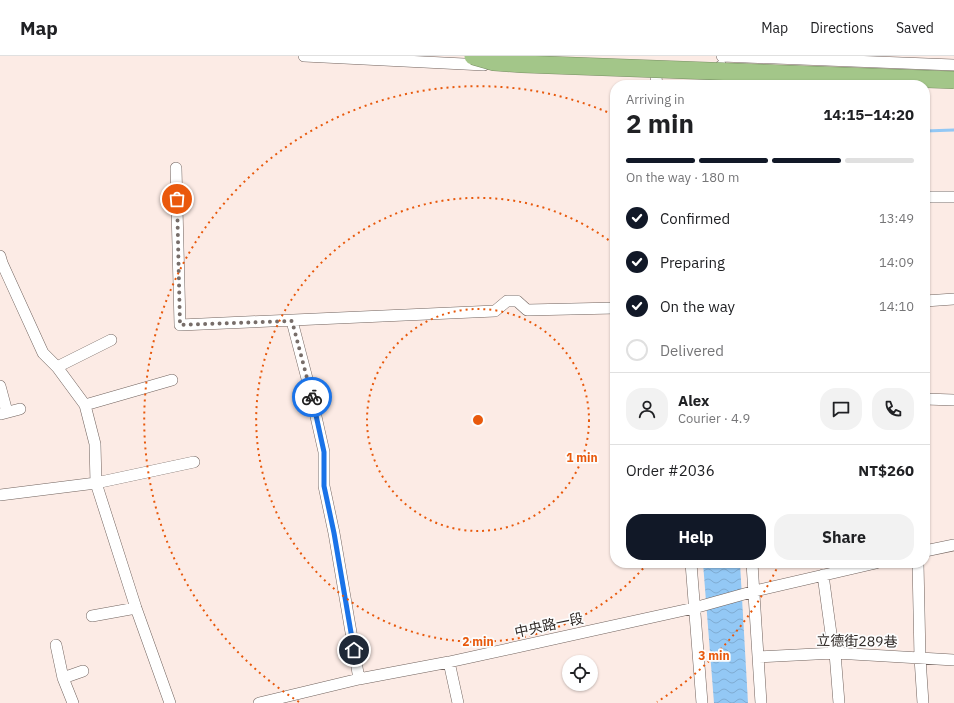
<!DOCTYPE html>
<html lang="en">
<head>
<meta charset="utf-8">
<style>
  body { margin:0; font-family:"IBM Plex Sans","Noto Sans TC",sans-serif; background:#f2f2f2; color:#202124; height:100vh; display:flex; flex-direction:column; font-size:15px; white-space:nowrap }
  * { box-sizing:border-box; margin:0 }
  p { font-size:13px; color:#757577 }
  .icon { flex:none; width:22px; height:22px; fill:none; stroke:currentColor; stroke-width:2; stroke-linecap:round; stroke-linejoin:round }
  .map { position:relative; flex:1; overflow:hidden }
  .panel { position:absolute; left:610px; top:24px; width:320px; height:488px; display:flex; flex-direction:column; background:#fff; border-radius:16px; box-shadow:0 1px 3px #0004 }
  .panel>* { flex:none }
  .fabs { position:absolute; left:562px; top:599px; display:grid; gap:8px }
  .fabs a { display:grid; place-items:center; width:36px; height:36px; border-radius:50%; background:#fff; box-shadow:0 1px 3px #0004; font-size:20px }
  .pin { position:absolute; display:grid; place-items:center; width:34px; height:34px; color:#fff; margin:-17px; border:2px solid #fff; border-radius:50%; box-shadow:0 1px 4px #0007 }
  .courier { position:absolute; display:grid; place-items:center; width:40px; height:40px; margin:-20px; border:3px solid #1a73e8; border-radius:50%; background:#fff; color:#222; box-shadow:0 1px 5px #0007 }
  .headline em { font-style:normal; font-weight:700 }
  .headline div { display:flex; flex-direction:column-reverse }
  .headline { display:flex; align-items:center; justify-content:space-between; height:68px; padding:0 16px }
  h1 { font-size:26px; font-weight:700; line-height:30px }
  .bar { display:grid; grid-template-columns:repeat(4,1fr); gap:6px 4px; align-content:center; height:48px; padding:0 16px }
  .bar i { height:5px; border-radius:3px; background:#e0e0e0 }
  .bar .current { background:#111827 }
  .bar p { grid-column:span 4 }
  .line { display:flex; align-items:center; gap:10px; padding:0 16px; border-top:1px solid #e0e0e0 }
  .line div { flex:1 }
  .round { display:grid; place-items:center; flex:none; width:42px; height:42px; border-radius:16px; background:#f2f2f2 }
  ol { padding:0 16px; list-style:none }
  li { display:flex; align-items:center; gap:12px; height:44px }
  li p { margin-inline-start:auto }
  li .icon { padding:4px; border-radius:50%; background:#111827; color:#fff; stroke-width:4 }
  li:last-child { color:#757577 }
  li i { width:22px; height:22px; border:2px solid #e0e0e0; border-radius:50% }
  .button { display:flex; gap:8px; margin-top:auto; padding:8px 16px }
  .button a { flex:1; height:46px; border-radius:16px; background:#111827; color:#fff; font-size:16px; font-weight:700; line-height:46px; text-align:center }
  .button a+a { background:#f2f2f2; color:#202124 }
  header { display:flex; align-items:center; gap:24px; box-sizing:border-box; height:56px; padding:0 20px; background:#fff; border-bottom:1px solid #e0e0e0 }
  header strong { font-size:19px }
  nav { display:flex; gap:22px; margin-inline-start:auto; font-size:14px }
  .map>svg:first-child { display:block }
  .water { fill:url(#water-waves) }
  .pier { fill:#fcebe5 }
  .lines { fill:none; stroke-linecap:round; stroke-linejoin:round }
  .stream { stroke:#93c8f5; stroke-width:3 }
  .minor-casing { stroke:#71635e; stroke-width:12 }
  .minor { stroke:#fff; stroke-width:11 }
  .highway-bridge-casing { stroke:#7a8f66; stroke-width:18; stroke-linecap:butt }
  .highway-bridge { stroke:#a3c689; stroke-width:17 }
  .done { stroke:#776d69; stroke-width:4; stroke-dasharray:0 7.2 }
  .route { stroke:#1a73e8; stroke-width:5 }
  .ring { fill:none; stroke:#e8590c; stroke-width:2; stroke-dasharray:2 4 }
  .labels { text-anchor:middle; stroke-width:3.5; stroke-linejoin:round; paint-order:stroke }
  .street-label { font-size:14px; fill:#2f2926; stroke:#fdfdfd }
  .centre { fill:#e8590c; stroke:#fdfdfd; stroke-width:2 }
  .ring-label { font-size:12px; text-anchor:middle; font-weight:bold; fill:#e8590c; stroke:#fdfdfd; stroke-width:3.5; stroke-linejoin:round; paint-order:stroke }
</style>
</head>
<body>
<header>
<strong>Map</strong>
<nav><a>Map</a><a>Directions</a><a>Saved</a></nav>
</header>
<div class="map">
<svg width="954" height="647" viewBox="0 0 954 647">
  <defs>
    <pattern id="water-waves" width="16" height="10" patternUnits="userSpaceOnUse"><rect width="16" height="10" fill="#93c8f5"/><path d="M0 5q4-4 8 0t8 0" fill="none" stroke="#7facd2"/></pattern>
  </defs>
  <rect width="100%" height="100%" fill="#fcebe5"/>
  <!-- water -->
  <path class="water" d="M703,507H740L748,647H714Z"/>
  <!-- pier -->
  <path class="pier" d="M667,0H702L704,29H669Z"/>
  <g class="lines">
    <!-- stream -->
    <path class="stream" d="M925,75L954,74"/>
    <!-- minor casing -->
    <g class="minor-casing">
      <path id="minor" d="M304,0L484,9
        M722,0L954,9
        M656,21L657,29
        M720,29L721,10
        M176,112L180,269L495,255L507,245H517L527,254L615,252
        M925,141H954
        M0,200L2,207L43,297L57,311L85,349L95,388L96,427L136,552L170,647
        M925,245L954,243
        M292,265L310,334L324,396V430L334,477L359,623
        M57,311L111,284
        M0,330L7,356
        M925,343L954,344
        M85,349L172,324
        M1,358L20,353
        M0,439L96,427L194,406
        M925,495L954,489
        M691,507L702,647
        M752,507L761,647
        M918,507L920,602L923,647
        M823,519L832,585L835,597L839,647
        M92,560L136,552
        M56,589L63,622L73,647
        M759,601L835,597L954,604
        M449,606L458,647
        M63,622L83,615
        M259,647L359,623L449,606L694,552L755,535L876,507"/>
    </g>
    <!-- minor -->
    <use href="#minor" class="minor"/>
    <!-- highway-bridge casing -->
    <g class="highway-bridge-casing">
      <path id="highway-bridge" d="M473,0L494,6L522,8L954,24"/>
    </g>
    <!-- highway-bridge -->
    <use href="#highway-bridge" class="highway-bridge"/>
  </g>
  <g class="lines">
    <!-- done -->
    <path class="done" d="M177,143L180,269L292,265L312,341"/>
    <!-- route -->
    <path class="route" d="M312,341L324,396V430L334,477L354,594"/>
  </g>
  <!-- distance rings -->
  <g class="ring">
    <circle cx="478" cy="364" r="111"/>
    <path d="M647 508A222 222 0 1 1 615 189"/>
    <path d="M779 508A334 334 0 0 1 657 646M299 646A334 334 0 0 1 614 59"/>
  </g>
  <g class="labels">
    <!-- street labels -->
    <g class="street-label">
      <text transform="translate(549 569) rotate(-12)" y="5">中央路一段</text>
      <text transform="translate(857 585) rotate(1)" y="5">立德街289巷</text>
    </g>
  </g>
  <circle cx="478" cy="364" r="6" class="centre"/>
  <g class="ring-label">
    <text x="582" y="406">1 min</text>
    <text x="478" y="590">2 min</text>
    <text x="714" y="604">3 min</text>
  </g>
</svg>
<div class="fabs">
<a><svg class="icon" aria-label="locate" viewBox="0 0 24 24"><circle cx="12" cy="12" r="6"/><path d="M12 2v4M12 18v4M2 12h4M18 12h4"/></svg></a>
</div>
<div class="pin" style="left:177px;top:143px;background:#ea580c"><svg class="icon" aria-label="bag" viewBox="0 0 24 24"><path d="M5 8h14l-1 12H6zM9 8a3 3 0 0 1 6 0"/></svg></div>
<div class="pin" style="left:354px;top:594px;background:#1f2937"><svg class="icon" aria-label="home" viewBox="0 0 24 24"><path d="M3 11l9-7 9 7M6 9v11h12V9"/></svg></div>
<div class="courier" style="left:312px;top:341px"><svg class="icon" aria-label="bike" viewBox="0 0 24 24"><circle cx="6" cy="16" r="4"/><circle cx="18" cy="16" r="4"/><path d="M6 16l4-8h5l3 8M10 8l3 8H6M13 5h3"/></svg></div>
<section class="panel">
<div class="headline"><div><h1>2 min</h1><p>Arriving in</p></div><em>14:15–14:20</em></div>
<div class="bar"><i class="current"></i><i class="current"></i><i class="current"></i><i></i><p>On the way · 180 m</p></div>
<ol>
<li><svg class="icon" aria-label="check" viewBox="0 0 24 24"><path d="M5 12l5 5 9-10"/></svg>Confirmed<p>13:49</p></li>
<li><svg class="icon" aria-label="check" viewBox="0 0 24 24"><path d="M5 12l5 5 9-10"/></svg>Preparing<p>14:09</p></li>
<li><svg class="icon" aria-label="check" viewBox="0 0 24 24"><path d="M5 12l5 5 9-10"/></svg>On the way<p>14:10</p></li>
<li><i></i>Delivered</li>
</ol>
<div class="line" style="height:72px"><a class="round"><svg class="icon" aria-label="person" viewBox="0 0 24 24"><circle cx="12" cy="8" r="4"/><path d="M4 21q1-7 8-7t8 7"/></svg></a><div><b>Alex</b><p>Courier · 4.9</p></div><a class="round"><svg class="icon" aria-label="chat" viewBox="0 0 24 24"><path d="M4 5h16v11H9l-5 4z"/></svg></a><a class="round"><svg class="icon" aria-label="phone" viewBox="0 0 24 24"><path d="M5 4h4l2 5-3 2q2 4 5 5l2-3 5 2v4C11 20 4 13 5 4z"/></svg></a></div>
<div class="line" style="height:52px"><div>Order #2036</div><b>NT$260</b></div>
<div class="button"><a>Help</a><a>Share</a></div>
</section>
</div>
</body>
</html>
